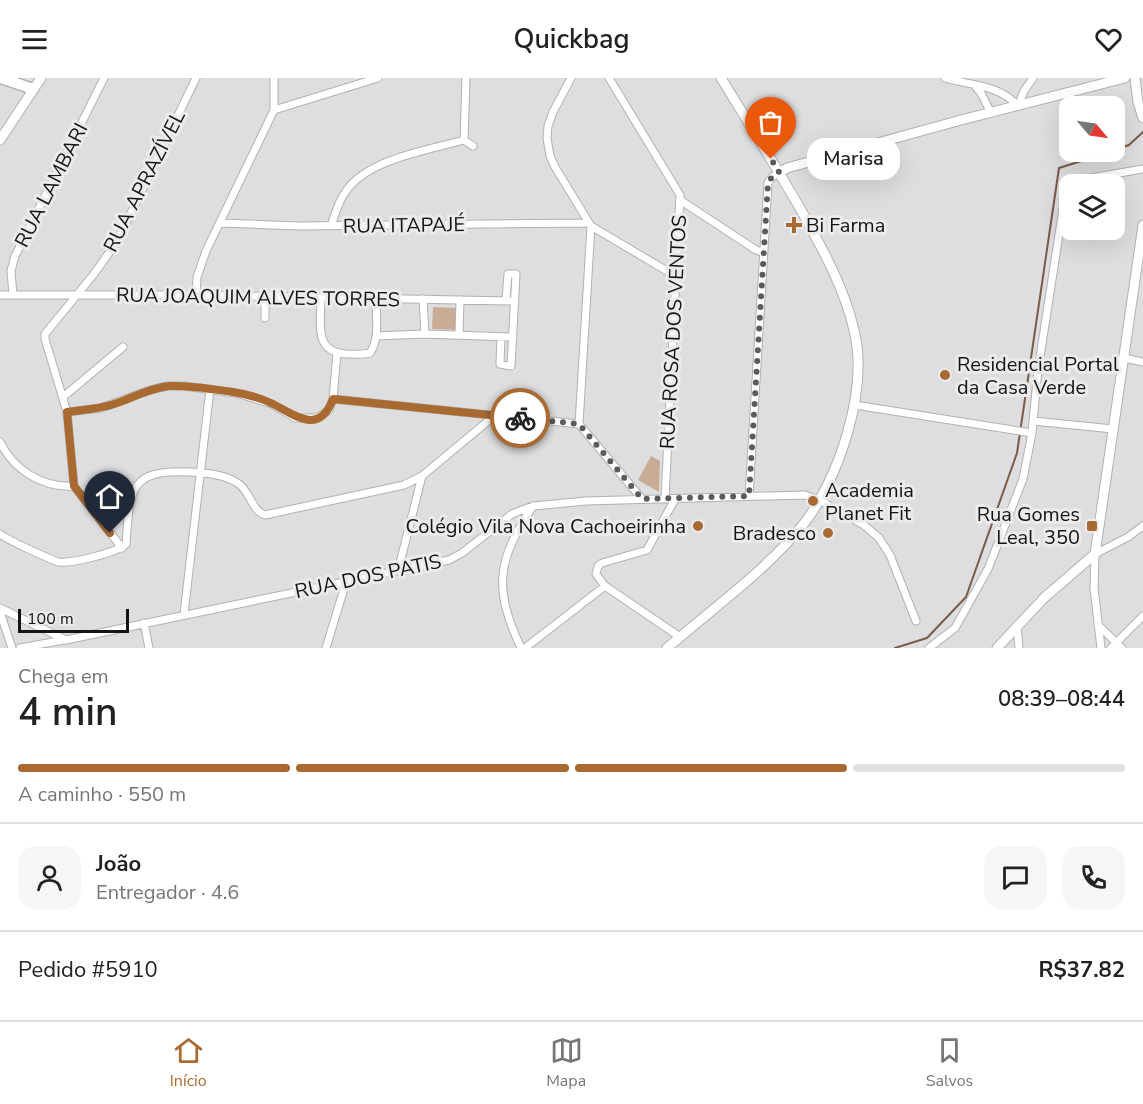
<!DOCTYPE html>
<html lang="pt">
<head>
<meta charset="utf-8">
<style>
  body { margin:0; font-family:"Nunito Sans",sans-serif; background:#f6f6f6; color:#222; height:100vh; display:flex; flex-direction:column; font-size:22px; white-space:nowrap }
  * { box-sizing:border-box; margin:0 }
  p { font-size:20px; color:#767676 }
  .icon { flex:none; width:33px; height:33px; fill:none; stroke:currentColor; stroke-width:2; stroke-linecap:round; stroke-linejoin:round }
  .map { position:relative; height:570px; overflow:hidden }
  .details { display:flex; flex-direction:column; background:#fff; flex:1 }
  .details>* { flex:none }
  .needle { width:39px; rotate:119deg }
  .fabs { position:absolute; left:1059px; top:18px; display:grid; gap:12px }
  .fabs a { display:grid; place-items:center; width:66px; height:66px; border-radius:12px; background:#fff; box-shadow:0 6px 24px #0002; font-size:30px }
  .scale { position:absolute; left:18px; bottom:15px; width:111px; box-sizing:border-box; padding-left:6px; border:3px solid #141415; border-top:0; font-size:16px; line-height:21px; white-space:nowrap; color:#141415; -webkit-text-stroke:4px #ebebee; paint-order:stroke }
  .pin { position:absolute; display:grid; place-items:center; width:51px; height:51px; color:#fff; margin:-62px -26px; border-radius:50% 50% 50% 0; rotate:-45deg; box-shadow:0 0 6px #0007 }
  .pin .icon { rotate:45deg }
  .courier { position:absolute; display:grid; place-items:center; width:60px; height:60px; margin:-30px; border:4px solid #a96a31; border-radius:50%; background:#fff; color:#222; box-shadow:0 2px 8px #0007 }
  .bubble { position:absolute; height:42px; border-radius:18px; background:#fff; box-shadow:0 6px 24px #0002; font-size:20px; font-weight:600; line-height:42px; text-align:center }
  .overview em { font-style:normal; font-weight:600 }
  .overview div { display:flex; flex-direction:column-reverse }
  .overview { display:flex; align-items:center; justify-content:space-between; height:102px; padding:0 18px }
  h1 { font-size:39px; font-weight:600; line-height:45px }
  .bar { display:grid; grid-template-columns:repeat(4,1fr); gap:9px 6px; align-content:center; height:72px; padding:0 18px }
  .bar i { height:8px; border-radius:4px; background:#e0e0e0 }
  .bar .current { background:#a96a31 }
  .bar p { grid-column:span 4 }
  .line { display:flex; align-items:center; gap:15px; padding:0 18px; border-top:2px solid #e0e0e0 }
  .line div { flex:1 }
  .round { display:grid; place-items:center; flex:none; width:63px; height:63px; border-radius:18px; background:#f6f6f6 }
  header { display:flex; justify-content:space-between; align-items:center; height:78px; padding:0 18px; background:#fff; font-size:27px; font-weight:600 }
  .dock { display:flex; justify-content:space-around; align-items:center; height:84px; border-top:2px solid #e0e0e0; background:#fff; font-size:16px; color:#767676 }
  .dock a { display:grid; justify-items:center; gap:3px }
  .dock .current { color:#a96a31 }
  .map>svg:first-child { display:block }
  .green { fill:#c9ac95 }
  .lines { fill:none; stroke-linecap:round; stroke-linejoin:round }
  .stream { stroke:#785b45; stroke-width:2 }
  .street-casing { stroke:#b0b1b3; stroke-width:9 }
  .secondary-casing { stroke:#b0b1b3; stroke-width:11 }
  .primary-casing { stroke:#b0b1b3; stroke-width:13 }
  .street { stroke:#fff; stroke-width:7 }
  .secondary { stroke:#fff; stroke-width:9 }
  .primary { stroke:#fff; stroke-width:10 }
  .done { stroke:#5b5b5c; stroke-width:6; stroke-dasharray:0 10.8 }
  .route { stroke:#a96a31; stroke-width:8 }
  .poi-dot { fill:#a96a31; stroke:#ebebee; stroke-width:2 }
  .labels { text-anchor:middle; stroke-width:6; stroke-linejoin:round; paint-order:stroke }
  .street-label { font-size:20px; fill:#141415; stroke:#ebebee }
  .poi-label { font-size:20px; fill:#141415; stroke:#ebebee; text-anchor:start }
</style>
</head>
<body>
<header><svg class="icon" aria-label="menu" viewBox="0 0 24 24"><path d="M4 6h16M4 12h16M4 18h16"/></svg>Quickbag<svg class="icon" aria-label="heart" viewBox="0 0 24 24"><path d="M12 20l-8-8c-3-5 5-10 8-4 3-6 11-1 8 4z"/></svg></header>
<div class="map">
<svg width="1143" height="570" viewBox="0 0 1143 570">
  <rect width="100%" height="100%" fill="#dedee1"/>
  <!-- green -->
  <path class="green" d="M433,229L457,230L456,252L432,251Z
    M651,378L660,383L659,414L638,402Z"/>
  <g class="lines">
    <!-- stream -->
    <path class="stream" d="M1114,72L1129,67L1143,54
      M895,570L927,560L966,519L1017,375L1059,90L1110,74"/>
    <!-- street casing -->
    <g class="street-casing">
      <path id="street" d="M571,0L553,34L548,48L547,60L550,78L555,89L591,148L579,346
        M609,0L680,117L665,421
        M945,0C972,8 998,6 1018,28L1024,13L1033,0
        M974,7L981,15L991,35
        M274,32L378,0
        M464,62L466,0
        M680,122L756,172L762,174
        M221,145L299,148L588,145
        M331,148C335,136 338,124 346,113C368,81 428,72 464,62L473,68
        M591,148L677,199
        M0,217H196L515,223
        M13,217L11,193L15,178L104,0
        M196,217L197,199L206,173L274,32V0
        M321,220C321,244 313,274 346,276C354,276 362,277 370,275C380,261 376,238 376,221
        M423,221L425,256
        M265,240V219
        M459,257L460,222
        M376,258L425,256L513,259
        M501,259L500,286L511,288L516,196H508L506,222
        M1124,280L1143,284
        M63,319L123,269
        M333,321L579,346L642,421
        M855,327L1032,355L1033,343L1113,351
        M67,334L101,330L150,312L167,308H184L236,315L272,326L295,340H317L329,332L333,321L337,275
        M1033,343L1038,292L1066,111L1073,103L1143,91
        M0,364C14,392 42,410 74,408
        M74,408L67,334L45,261V256L94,196L118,162L196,0
        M74,408L122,470
        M749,418L768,105L772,99L779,95
        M675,421L647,472L602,485L598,488L596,496L605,508L680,559
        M0,456C8,462 51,482 59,484C71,486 118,474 126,466C130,413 128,391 189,394C205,395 225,396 239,406C250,414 252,433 265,437L404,407L422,398L494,338
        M398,493L422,398
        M0,530L66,562L449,482L462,475L512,436L533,428L586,423L805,417L819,422L864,447L879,460L890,477L916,543
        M0,534L12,570
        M184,536L210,311
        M144,545L149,570
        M1098,547L1122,570
        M1017,548L1019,570
        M20,570L64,562
        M326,570L346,504
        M521,570C493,510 497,482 533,428
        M525,570L605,508
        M929,570L955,550L988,491L1023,401L1032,355
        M1101,570L1094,510L1095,476L1128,459L1143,448
        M1111,570L1143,538"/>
    </g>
    <!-- secondary casing -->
    <g class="secondary-casing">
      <path id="secondary" d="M1135,0L1138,24L1143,40
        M0,62L41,0
        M779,95L787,90L961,42L1125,0
        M667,570C713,530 763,495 802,448C839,402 869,311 854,252C844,209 822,170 801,132C775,87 748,44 721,0
        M997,570L1045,519L1095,476L1143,147"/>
    </g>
    <!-- primary casing -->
    <g class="primary-casing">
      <path id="primary" d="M1,0L33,11"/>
    </g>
    <!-- street -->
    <use href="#street" class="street"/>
    <!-- secondary -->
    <use href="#secondary" class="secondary"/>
    <!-- primary -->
    <use href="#primary" class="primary"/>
  </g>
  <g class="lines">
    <!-- done -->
    <path class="done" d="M520,340L579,346L642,421L749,418L768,105L772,99L779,94L771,81"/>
    <!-- route -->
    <path class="route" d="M110,455L74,408L67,334C83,332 101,331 117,325C134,319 150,310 169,308C190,307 212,311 233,314C246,316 261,320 273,326C295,337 319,358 333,321L520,340"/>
  </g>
  <!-- markers -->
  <g class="poi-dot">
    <path d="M791 138h6v6h6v6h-6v6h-6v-6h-6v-6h6z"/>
    <circle cx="945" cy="297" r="6"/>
    <circle cx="813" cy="423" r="6"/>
    <circle cx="698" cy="448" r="6"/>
    <rect x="1086" y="442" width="12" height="12" rx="3"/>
    <circle cx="828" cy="455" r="6"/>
  </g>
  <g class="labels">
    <!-- street labels -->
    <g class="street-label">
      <text transform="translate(144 103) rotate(-63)" y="7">RUA APRAZÍVEL</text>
      <text transform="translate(51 107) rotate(-63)" y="7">RUA LAMBARI</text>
      <text transform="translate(404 147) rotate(-1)" y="7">RUA ITAPAJÉ</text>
      <text transform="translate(258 219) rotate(1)" y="7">RUA JOAQUIM ALVES TORRES</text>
      <text transform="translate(673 254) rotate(-87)" y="7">RUA ROSA DOS VENTOS</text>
      <text transform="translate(368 498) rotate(-12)" y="7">RUA DOS PATIS</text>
    </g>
    <!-- poi labels -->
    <g class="poi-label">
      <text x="806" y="154">Bi Farma</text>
      <text x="957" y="293">Residencial Portal<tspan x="957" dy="23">da Casa Verde</tspan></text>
      <text x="825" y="419">Academia<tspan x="825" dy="23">Planet Fit</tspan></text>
      <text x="1080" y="443" text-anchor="end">Rua Gomes<tspan x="1080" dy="23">Leal, 350</tspan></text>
      <text x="686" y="455" text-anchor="end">Colégio Vila Nova Cachoeirinha</text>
      <text x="816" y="462" text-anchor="end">Bradesco</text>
    </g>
  </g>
</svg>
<div class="fabs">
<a><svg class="needle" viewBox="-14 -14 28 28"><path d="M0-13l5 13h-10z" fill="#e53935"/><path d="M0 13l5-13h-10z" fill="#767676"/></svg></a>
<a><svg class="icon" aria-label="layers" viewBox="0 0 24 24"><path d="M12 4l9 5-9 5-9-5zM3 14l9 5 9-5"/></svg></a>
</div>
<div class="scale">100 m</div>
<div class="pin" style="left:771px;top:81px;background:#ea580c"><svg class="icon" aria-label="bag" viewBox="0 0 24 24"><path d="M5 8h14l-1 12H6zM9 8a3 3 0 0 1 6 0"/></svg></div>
<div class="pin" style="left:110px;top:455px;background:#1f2937"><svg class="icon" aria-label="home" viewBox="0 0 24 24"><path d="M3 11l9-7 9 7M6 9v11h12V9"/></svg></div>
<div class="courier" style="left:520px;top:340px"><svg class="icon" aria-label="bike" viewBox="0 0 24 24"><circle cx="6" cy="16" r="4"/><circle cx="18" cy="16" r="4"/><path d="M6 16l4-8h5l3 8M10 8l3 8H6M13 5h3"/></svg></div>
<div class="bubble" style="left:807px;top:60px;width:93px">Marisa</div>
</div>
<section class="details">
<div class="overview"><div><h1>4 min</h1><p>Chega em</p></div><em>08:39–08:44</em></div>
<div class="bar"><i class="current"></i><i class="current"></i><i class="current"></i><i></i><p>A caminho · 550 m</p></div>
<div class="line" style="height:108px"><a class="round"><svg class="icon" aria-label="person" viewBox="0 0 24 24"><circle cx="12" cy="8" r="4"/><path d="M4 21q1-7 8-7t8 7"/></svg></a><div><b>João</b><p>Entregador · 4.6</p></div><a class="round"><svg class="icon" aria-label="chat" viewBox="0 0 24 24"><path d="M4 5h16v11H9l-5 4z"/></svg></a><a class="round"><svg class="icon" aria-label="phone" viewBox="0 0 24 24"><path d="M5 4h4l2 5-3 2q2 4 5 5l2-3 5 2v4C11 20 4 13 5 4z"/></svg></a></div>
<div class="line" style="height:78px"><div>Pedido #5910</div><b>R$37.82</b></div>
</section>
<nav class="dock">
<a class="current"><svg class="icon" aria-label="home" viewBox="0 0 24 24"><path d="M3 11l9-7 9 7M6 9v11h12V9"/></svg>Início</a>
<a><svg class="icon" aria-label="map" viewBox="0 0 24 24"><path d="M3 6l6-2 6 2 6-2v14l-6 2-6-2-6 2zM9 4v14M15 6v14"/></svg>Mapa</a>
<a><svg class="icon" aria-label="saved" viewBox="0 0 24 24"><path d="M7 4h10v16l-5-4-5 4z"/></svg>Salvos</a>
</nav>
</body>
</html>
